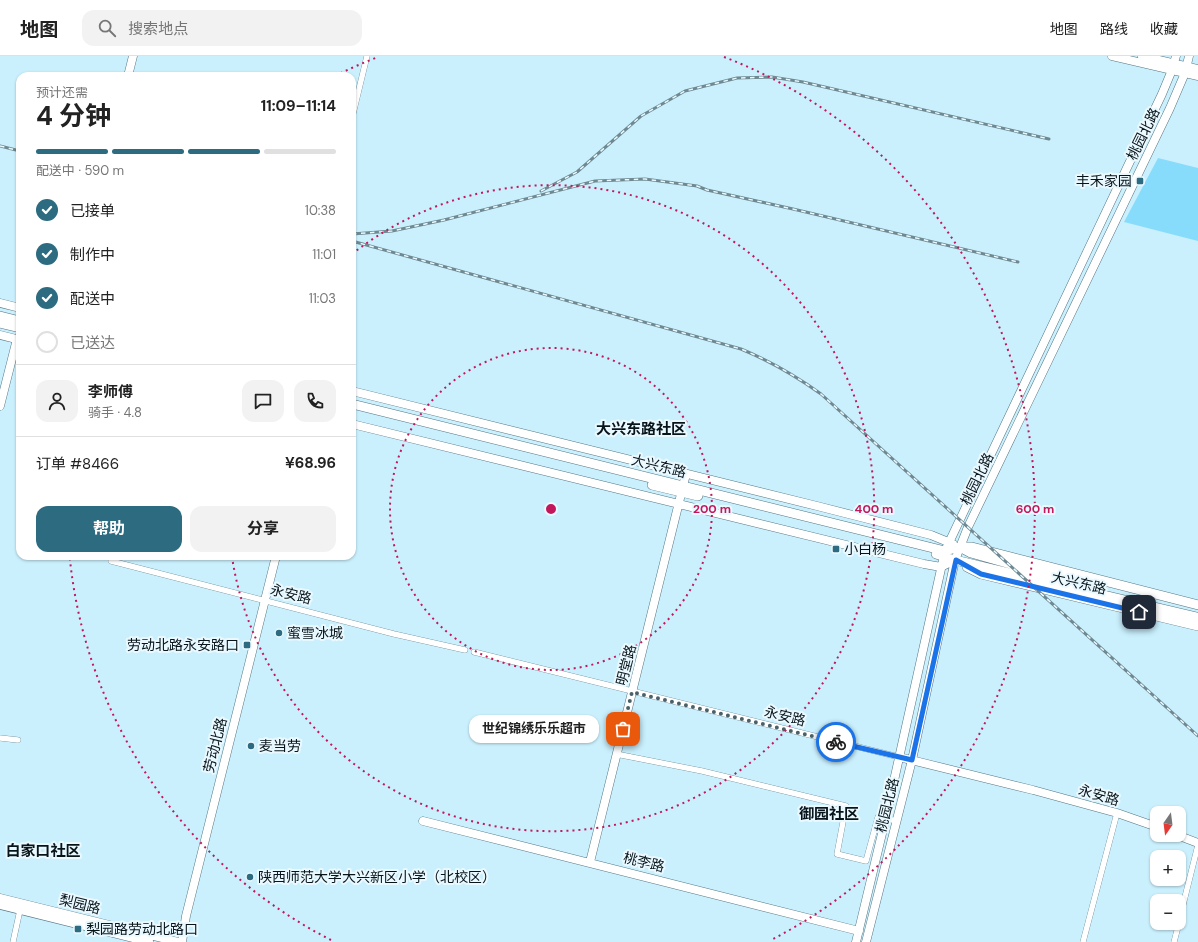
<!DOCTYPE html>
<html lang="zh">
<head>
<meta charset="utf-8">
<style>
  body { margin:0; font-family:"DM Sans","Noto Sans SC",sans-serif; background:#f2f2f2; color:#222; height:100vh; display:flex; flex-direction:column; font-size:15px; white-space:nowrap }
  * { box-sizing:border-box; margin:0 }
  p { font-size:13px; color:#767676 }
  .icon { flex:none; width:22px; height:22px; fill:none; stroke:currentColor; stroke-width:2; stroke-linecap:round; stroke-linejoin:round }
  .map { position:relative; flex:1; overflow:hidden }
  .drawer { position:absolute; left:16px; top:16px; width:340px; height:488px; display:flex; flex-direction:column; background:#fff; border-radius:12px; box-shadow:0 1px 3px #0004 }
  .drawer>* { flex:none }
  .needle { width:26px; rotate:194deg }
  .buttons { position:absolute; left:1150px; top:750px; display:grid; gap:8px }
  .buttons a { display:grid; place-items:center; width:36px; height:36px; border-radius:8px; background:#fff; box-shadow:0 1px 3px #0004; font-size:20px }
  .pin { position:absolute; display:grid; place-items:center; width:34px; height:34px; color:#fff; margin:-17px; border-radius:8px; box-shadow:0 2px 6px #0006 }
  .courier { position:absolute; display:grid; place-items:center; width:40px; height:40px; margin:-20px; border:3px solid #1a73e8; border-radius:50%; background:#fff; color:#222; box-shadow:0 1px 5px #0007 }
  .bubble { position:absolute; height:28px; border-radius:12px; background:#fff; box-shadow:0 1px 3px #0004; font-size:13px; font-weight:700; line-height:28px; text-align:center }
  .head em { font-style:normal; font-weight:700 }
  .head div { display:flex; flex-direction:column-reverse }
  .head { display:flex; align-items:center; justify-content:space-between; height:68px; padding:0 20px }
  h1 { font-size:26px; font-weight:700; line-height:30px }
  .bar { display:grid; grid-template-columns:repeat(4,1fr); gap:6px 4px; align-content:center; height:48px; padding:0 20px }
  .bar i { height:5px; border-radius:3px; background:#e0e0e0 }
  .bar .selected { background:#2c6b80 }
  .bar p { grid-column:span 4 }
  .line { display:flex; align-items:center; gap:10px; padding:0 20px; border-top:1px solid #e0e0e0 }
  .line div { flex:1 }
  .round { display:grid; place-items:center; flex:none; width:42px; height:42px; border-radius:12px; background:#f2f2f2 }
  ol { padding:0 20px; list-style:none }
  li { display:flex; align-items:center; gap:12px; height:44px }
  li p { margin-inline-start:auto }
  li .icon { padding:4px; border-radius:50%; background:#2c6b80; color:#fff; stroke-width:4 }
  li:last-child { color:#767676 }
  li i { width:22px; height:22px; border:2px solid #e0e0e0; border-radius:50% }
  .action { display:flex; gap:8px; margin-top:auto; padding:8px 20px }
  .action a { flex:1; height:46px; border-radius:12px; background:#2c6b80; color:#fff; font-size:16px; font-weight:700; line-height:46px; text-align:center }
  .action a+a { background:#f2f2f2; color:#222 }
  header { display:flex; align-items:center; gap:24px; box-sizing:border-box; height:56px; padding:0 20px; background:#fff; border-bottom:1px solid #e0e0e0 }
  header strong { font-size:19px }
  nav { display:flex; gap:22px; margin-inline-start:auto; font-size:14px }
  .search { width:280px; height:36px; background:#f2f2f2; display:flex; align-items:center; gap:10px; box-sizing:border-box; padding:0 14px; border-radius:12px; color:#767676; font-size:15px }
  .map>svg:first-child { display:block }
  .green { fill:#87dcfb }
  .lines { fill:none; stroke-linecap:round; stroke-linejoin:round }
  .street-casing { stroke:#547683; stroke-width:6 }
  .secondary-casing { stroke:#547683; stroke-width:9 }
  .primary-casing { stroke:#547683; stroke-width:10 }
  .highway-casing { stroke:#547683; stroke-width:11 }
  .street { stroke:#fff; stroke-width:5.5 }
  .secondary { stroke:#fff; stroke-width:8 }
  .primary { stroke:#fff; stroke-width:9 }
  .highway { stroke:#fff; stroke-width:10 }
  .rail-casing { stroke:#6e8992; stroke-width:3 }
  .rail { stroke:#eaf9ff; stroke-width:1.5; stroke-dasharray:4.5; stroke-linecap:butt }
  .done { stroke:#4b6169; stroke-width:4; stroke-dasharray:0 7.2 }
  .route { stroke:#1a73e8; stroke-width:5 }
  .ring { fill:none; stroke:#c2185b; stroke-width:2; stroke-dasharray:2 4 }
  .poi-dot { fill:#2c6b80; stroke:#eaf9ff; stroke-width:1.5 }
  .labels { text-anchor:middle; stroke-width:4; stroke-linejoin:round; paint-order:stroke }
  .street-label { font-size:14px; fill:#071419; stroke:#eaf9ff }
  .poi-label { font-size:14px; fill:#071419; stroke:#eaf9ff; text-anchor:start }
  .neighbourhood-label { font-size:15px; font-weight:bold; fill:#071419; stroke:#eaf9ff }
  .centre { fill:#c2185b; stroke:#eaf9ff; stroke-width:2 }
  .ring-label { font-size:12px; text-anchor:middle; font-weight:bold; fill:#c2185b; stroke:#eaf9ff; stroke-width:4; stroke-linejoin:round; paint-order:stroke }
</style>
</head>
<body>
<header>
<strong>地图</strong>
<div class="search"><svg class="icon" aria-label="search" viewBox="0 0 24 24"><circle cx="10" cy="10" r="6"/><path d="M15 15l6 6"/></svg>搜索地点</div>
<nav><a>地图</a><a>路线</a><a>收藏</a></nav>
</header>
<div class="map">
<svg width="1198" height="886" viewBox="0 0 1198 886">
  <rect width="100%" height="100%" fill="#caf0fe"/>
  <!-- green -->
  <path class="green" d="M1158,102L1198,112V185L1124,166Z"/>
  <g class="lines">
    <!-- street casing -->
    <g class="street-casing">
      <path id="street" d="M352,62L367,0
        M111,505L394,578L465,594
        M474,596L899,701
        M0,682L18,684
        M616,698L702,715L846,750L837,798L866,805L878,761L897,765
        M1179,865L1198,789
        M13,886L20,854
        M1083,886L1117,757
        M1174,886L1179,867"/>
    </g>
    <!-- secondary casing -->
    <g class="secondary-casing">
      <path id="secondary" d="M1112,0L1198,20
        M1142,0L1198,13
        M128,20L133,0
        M0,247L20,252
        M0,279L20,284
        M352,335L817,450L931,479L953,488
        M0,350L17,283L20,280
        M352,368L924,508L941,511L955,504
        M899,701L1033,734L1117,757L1157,771
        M423,765L859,875
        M1177,779L1198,787
        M590,806L686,418
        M0,842L178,886
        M0,849L149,886
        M182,886L186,860L276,500
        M856,886L885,765L945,495L1162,38L1172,14L1176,0
        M866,886L912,704L955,504L968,471L1170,52L1185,17L1189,0"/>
    </g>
    <!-- primary casing -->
    <g class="primary-casing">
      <path id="primary" d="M0,260L20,265
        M0,267L20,272
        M352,348L945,495L960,491L971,497L1061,522
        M652,429L698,440
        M961,491H972L1198,549
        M936,498L955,504L1059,529
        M967,511L981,518L1198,570"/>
    </g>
    <!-- highway casing -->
    <g class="highway-casing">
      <path id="highway" d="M1059,529L1198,562"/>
    </g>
    <!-- street -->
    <use href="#street" class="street"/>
    <!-- secondary -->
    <use href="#secondary" class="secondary"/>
    <!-- primary -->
    <use href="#primary" class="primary"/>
    <!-- highway -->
    <use href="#highway" class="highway"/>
    <!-- rail casing -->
    <g class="rail-casing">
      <path id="rail" d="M0,90L20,95
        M541,135L577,116L641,60L685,35L737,22L772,21L803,26L1049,83
        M352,178L392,175L444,164L595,125L645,123L697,130L707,134L793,153L1018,206
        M352,185L741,293C770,305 796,320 821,338L1198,680"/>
    </g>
    <!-- rail -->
    <use href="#rail" class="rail"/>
  </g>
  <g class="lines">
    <!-- done -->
    <path class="done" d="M623,673L632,636L836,686"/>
    <!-- route -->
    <path class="route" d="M836,686L912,704L956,504L981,518L1139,556"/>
  </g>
  <!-- distance rings -->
  <g class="ring">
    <circle cx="551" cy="453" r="161"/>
    <path d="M352 198A323 323 0 1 1 232 501"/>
    <path d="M331 884A484 484 0 0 1 70 504M335 20A484 484 0 0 1 378 1M724 1A484 484 0 0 1 771 884"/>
  </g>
  <!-- markers -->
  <g class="poi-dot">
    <rect x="1136" y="121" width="8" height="8" rx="2"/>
    <rect x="832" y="489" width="8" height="8" rx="2"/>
    <circle cx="279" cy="577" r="4"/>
    <rect x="243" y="585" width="8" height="8" rx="2"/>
    <circle cx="251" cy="690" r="4"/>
    <circle cx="250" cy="821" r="4"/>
    <rect x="74" y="869" width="8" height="8" rx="2"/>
  </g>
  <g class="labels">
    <!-- street labels -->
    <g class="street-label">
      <text transform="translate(1143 78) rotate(-64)" y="5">桃园北路</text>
      <text transform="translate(659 410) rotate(14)" y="5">大兴东路</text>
      <text transform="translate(977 423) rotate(-64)" y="5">桃园北路</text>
      <text transform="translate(1079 527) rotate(13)" y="5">大兴东路</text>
      <text transform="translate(291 538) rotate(14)" y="5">永安路</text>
      <text transform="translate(626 609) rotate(-76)" y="5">明堂路</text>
      <text transform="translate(785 660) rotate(14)" y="5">永安路</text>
      <text transform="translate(215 689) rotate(-76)" y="5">劳动北路</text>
      <text transform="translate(1099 739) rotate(16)" y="5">永安路</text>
      <text transform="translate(887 749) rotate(-76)" y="5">桃园北路</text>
      <text transform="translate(644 806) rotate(14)" y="5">桃李路</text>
      <text transform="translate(80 848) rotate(14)" y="5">梨园路</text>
    </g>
    <!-- poi labels -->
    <g class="poi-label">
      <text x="1132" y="130" text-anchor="end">丰禾家园</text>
      <text x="844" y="498">小白杨</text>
      <text x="287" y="582">蜜雪冰城</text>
      <text x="239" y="594" text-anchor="end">劳动北路永安路口</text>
      <text x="259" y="695">麦当劳</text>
      <text x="258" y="826">陕西师范大学大兴新区小学（北校区）</text>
      <text x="86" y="878">梨园路劳动北路口</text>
    </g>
    <!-- neighbourhood labels -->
    <g class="neighbourhood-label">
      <text x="641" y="378">大兴东路社区</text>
      <text x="829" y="763">御园社区</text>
      <text x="43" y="800">白家口社区</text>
    </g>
  </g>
  <circle cx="551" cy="453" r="6" class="centre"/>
  <g class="ring-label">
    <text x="712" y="457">200 m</text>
    <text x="874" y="457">400 m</text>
    <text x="1035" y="457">600 m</text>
  </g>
</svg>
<div class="buttons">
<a><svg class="needle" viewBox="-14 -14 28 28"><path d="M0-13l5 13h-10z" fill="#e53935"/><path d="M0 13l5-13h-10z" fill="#767676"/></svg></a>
<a>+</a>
<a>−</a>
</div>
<div class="pin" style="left:623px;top:673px;background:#ea580c"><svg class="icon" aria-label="bag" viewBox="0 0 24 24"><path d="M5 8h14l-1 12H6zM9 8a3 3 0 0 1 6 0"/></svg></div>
<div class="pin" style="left:1139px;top:556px;background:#1f2937"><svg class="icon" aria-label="home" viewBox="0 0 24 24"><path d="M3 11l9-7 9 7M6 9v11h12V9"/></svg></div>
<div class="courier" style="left:836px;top:686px"><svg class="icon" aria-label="bike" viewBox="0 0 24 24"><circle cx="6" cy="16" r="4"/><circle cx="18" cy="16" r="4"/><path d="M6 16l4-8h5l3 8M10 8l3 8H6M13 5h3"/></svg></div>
<div class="bubble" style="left:469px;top:659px;width:130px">世纪锦绣乐乐超市</div>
<section class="drawer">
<div class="head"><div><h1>4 分钟</h1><p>预计还需</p></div><em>11:09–11:14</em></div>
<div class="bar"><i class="selected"></i><i class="selected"></i><i class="selected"></i><i></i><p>配送中 · 590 m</p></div>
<ol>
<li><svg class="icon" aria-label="check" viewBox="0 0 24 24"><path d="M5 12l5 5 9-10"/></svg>已接单<p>10:38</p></li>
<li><svg class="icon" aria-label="check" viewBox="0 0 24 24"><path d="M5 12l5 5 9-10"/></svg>制作中<p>11:01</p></li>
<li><svg class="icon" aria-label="check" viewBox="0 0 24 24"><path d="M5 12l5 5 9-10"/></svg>配送中<p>11:03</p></li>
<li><i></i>已送达</li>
</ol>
<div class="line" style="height:72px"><a class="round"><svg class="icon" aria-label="person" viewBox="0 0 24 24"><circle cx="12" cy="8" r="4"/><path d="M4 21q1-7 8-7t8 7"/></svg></a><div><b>李师傅</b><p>骑手 · 4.8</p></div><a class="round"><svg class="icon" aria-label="chat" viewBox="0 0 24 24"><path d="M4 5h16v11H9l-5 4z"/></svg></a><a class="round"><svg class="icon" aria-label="phone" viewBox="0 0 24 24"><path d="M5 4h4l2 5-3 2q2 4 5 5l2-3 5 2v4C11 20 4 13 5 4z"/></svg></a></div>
<div class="line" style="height:52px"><div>订单 #8466</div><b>¥68.96</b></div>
<div class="action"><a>帮助</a><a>分享</a></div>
</section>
</div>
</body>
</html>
